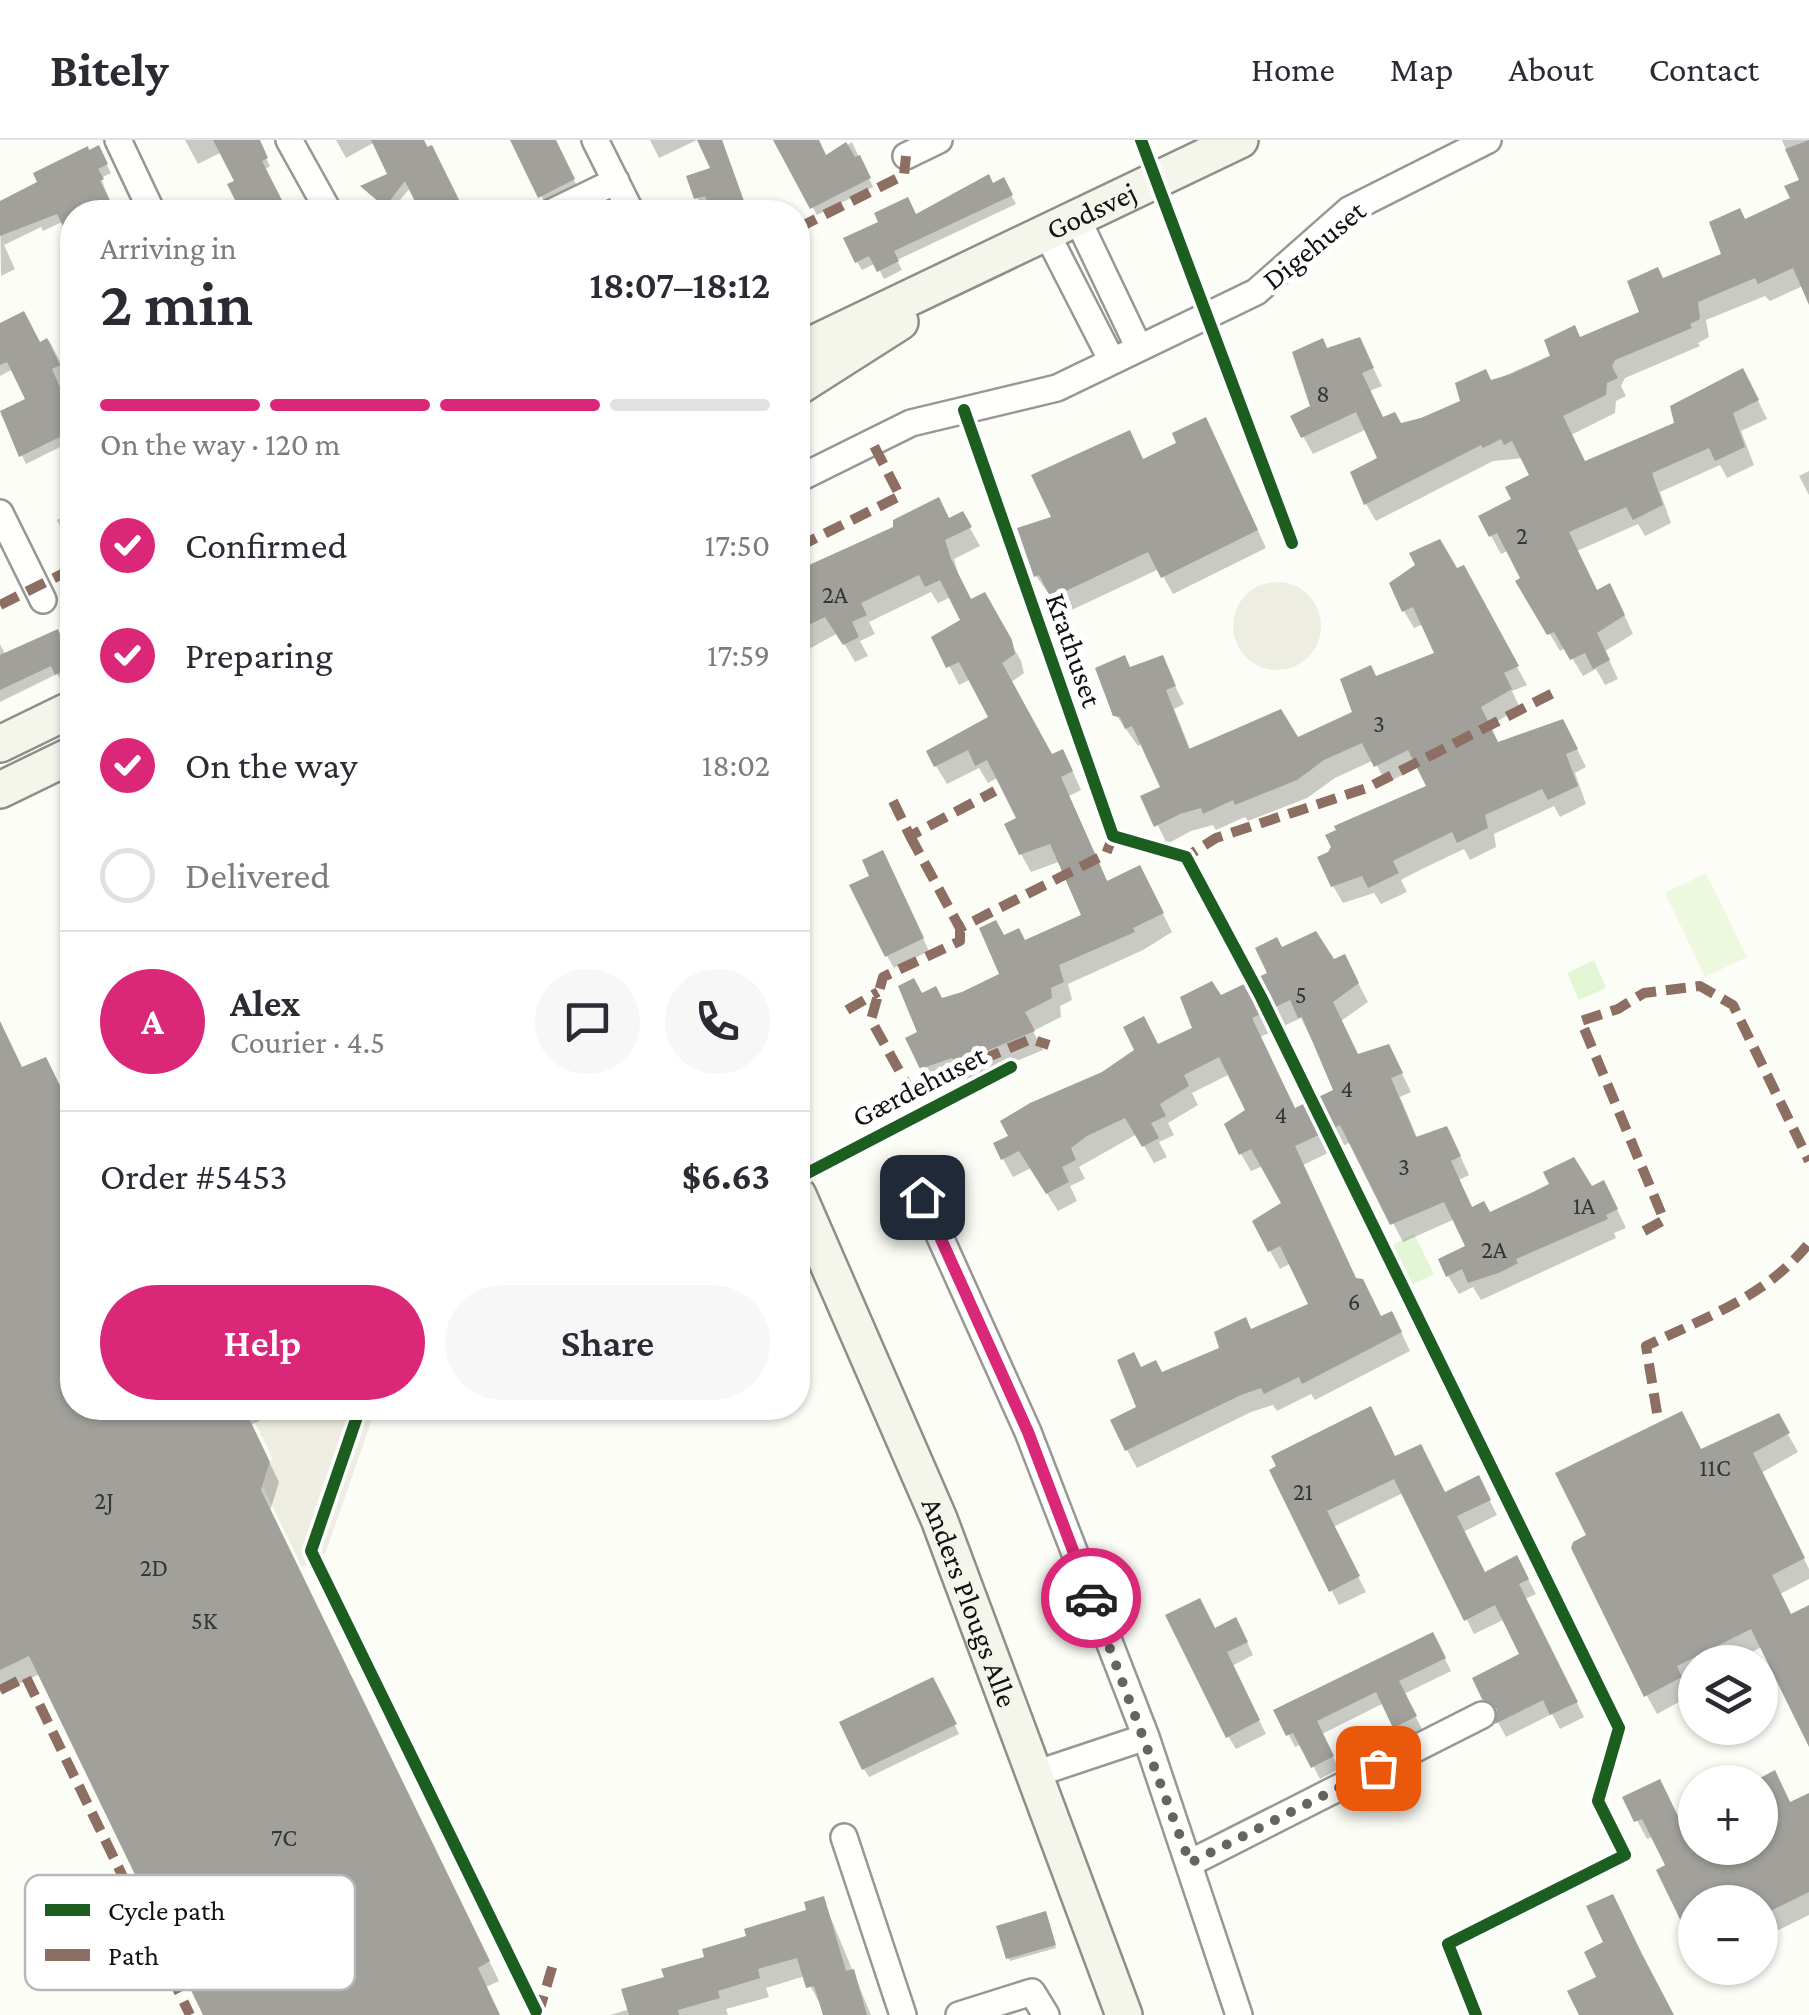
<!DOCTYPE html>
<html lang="en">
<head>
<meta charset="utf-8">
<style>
  body { margin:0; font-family:"Crimson Pro",serif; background:#f7f7f7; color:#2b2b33; height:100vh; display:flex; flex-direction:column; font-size:38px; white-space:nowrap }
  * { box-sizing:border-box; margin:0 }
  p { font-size:32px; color:#7c7c81 }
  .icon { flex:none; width:55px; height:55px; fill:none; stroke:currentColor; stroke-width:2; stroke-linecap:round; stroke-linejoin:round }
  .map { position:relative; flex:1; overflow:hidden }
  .details { position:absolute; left:60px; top:60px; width:750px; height:1220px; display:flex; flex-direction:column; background:#fff; border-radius:40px; box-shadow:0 2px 8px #0004 }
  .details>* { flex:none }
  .fabs { position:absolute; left:1678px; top:1505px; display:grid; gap:20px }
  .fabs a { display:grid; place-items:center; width:100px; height:100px; border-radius:50%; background:#fff; box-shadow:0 2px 8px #0004; font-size:50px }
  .pin { position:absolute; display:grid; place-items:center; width:85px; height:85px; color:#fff; margin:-42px; border-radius:20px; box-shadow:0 5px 15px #0006 }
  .courier { position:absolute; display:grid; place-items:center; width:100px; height:100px; margin:-50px; border:8px solid #db2777; border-radius:50%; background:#fff; color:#222; box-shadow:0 2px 12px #0007 }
  .summary em { font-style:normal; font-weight:600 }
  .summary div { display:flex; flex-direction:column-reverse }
  .summary { display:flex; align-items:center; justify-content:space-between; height:170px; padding:0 40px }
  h1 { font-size:65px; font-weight:600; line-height:75px }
  .bar { display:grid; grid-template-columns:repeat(4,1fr); gap:15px 10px; align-content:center; height:120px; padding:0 40px }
  .bar i { height:12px; border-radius:8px; background:#e1e1e2 }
  .bar .active { background:#db2777 }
  .bar p { grid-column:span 4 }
  .line { display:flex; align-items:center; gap:25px; padding:0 40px; border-top:2px solid #e1e1e2 }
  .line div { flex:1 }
  .round { display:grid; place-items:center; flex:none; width:105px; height:105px; border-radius:52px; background:#f7f7f7 }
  ol { padding:0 40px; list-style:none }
  li { display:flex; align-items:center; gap:30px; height:110px }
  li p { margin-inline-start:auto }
  li .icon { padding:10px; border-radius:50%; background:#db2777; color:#fff; stroke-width:4 }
  li:last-child { color:#7c7c81 }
  li i { width:55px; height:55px; border:5px solid #e1e1e2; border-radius:50% }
  .cta { display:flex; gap:20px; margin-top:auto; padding:20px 40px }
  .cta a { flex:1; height:115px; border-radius:60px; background:#db2777; color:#fff; font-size:40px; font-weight:600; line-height:115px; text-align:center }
  .cta a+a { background:#f7f7f7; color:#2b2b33 }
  header { display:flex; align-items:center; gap:60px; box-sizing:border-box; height:140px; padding:0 50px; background:#fff; border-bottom:2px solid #e1e1e2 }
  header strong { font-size:48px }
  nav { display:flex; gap:55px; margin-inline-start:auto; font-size:35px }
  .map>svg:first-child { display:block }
  .green { fill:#e2f5d4 }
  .pitch { fill:#edf9df }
  .plaza { fill:#eeede1 }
  .shadow { fill:#0003; fill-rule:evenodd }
  .building { fill:#a1a09b; fill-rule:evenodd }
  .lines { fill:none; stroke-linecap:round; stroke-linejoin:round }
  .street-casing { stroke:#979795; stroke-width:30 }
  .secondary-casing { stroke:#8e8e8b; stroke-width:40 }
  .street { stroke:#fffffe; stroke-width:25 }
  .secondary { stroke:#f5f6eb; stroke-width:35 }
  .quiet { stroke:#8d6e63; stroke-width:10; stroke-dasharray:20 10; stroke-linecap:butt }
  .cycleway-casing { stroke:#fff; stroke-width:19 }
  .cycleway { stroke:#1b5e20; stroke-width:12 }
  .done { stroke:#646462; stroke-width:10; stroke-dasharray:0 18 }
  .route { stroke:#db2777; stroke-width:12 }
  .labels { text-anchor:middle; stroke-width:10; stroke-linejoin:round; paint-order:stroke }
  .number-label { font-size:25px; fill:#353534 }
  .street-label { font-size:30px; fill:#111; stroke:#fff }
  .key { fill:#fff; stroke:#b8b8b8; stroke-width:2.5 }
  .key-label { font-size:28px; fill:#111 }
</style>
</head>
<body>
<header>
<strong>Bitely</strong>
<nav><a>Home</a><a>Map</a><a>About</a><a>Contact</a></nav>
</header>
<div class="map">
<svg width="1809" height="1875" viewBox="0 0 1809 1875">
  <rect width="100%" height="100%" fill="#fdfdf7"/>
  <!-- green -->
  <path class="green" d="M1594,820L1606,848L1579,860L1567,833Z
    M1414,1094L1434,1134L1413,1144L1393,1105Z"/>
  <!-- pitch -->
  <path class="pitch" d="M1706,733L1747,817L1705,837L1665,753Z"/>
  <!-- plaza -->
  <path class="plaza" d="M1233 486a44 44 0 1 1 88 0a44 44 0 1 1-88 0Z
    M248,1268H376L324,1417L302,1427L263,1347L272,1317Z"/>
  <!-- shadow -->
  <path class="shadow" d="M185,0H257L270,26L264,30L286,72H235L242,69L237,42L222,12L198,24Z
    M336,0H424L461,72H423L411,47L390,72L363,48L391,35L375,2L346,18Z
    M515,0H554L580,52L547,68Z
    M650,0H697L659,18Z
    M700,0H722L747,72H715L711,63L701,66L689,38L713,29Z
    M776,0H817L826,18L852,2L873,47L817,75Z
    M1782,0H1809V150L1805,145L1770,161L1765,156L1706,180L1709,197L1698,203L1700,206L1625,238L1621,246L1626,256L1616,261L1615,273L1571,295L1585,323L1752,248L1767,279L1741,291L1754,325L1727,338L1720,325L1660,352L1671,383L1645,396L1638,384L1577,411L1597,452L1619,464L1633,494L1605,511L1618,539L1605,545L1596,529L1583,536L1566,508L1560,511L1519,442L1524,439L1509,410L1501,414L1491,396L1532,336L1524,318L1493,321L1376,381L1366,364L1380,320L1367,289L1313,314L1303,296L1327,211L1359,200L1382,246L1370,251L1384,280L1401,286L1463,262L1491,242L1642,174L1663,141L1724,115L1746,82L1793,59L1800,42Z
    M98,8L111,33L101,38L114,72H72V98L64,81L43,91L41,87L4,105L15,129L1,136L0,64Z
    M1003,41L1016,64L897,120L902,130L884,139L876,123L862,130L857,122L881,83L916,77Z
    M0,185L39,205L49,200L72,245V256L64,260L72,278V301L26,324L2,273L28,260L13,229L0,236Z
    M1215,298L1266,408L1173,454L1159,429L1063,474L1036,436L1054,378Z
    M1809,331V355L1799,336Z
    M72,371V410L57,380Z
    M962,374L980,406L954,419L960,440L971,462L984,455L1021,521L1024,533L1010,543L1051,617L1072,630L1081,650L1069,656L1108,743L1149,746L1172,792L1143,810L1068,844L1072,860L1060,866L1061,877L1033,891L1043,910L968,941L964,935L933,946L909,899L920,894L922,856L942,861L1002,835L1004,798L1024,802L1084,777L1061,721L1031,732L1021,714L1019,679L999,637L988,643L979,628L947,644L936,626L992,578L971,539L959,545L935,498L963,481L951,457L938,463L931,452L869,482L875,494L860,501L868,516L855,522L838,493L798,515V436L895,388L949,380Z
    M1463,428L1527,545L1512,551L1520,568L1489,586L1498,605L1572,599L1586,627L1575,633L1586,664L1560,677L1554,666L1494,694L1496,707L1470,720L1464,709L1420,730L1401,740L1407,752L1381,764L1374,753L1343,763L1333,746L1429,647L1419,627L1386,643L1374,620L1335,638L1307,658L1248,681L1245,677L1216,690L1213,685L1191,691L1167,704L1144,657L1163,648L1143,603L1138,606L1116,575L1130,529L1161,518L1184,564L1174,569L1191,611L1297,600L1356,573L1376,539L1438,514L1424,484L1414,488L1404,471Z
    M62,500L72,523V537L62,542L57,534L0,562V504L6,516Z
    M889,726L929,811L894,828L887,816Z
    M1282,810L1333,823L1354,835L1368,862L1341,881L1358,917L1398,925L1411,952L1400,957L1418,1000L1456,1007L1469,1035L1459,1040L1473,1069L1490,1075L1591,1049L1613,1061L1626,1088L1614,1093L1616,1098L1481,1160L1473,1147L1459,1154L1448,1136L1469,1107L1455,1079L1403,1102L1351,1002L1303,1025L1357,1141L1381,1179L1401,1192L1410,1211L1315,1260L1311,1254L1277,1271L1273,1265L1251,1272L1137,1328L1127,1310L1139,1268L1141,1230L1161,1235L1311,1166L1291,1123L1280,1129L1270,1111L1284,1064L1263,1026L1251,1031L1241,1014L1248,970L1230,934L1192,953L1198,965L1168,983L1174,995L1159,1002L1167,1017L1154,1023L1137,994L1079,1027L1085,1039L1070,1046L1077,1061L1058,1071L1031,1028L1013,1037L1003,1019L1158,907L1195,889L1220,858L1271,834ZM1301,878L1337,951L1294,971L1260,897Z
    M0,885L23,930L55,939L72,972V1268H286L251,1285L279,1342L270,1371L499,1841L486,1847L499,1875H205L40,1534L0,1553Z
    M1778,1277L1798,1312L1761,1333L1809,1429V1439L1780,1454L1791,1476L1809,1467V1602L1762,1507L1731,1522H1695V1540L1685,1545L1690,1556L1657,1574L1647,1556L1701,1312Z
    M1395,1319L1445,1355L1486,1353L1497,1375L1463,1392L1485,1435L1525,1433L1536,1454L1525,1459L1584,1577L1560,1589L1552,1574L1506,1597L1485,1558L1523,1515L1505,1479L1474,1494L1403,1353L1333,1387L1366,1452L1339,1465L1272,1331Z
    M1214,1491L1243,1493L1253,1515L1232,1526L1266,1594L1236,1609L1228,1596Z
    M1439,1507L1451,1531L1404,1554L1422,1589L1402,1599L1384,1563L1322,1594L1339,1629L1320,1639L1302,1604L1295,1607L1277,1572Z
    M937,1548L959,1594L869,1637L864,1629Z
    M1774,1634L1791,1664L1809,1655V1775L1760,1799V1762H1695V1809L1669,1726L1654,1696L1647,1699L1625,1658L1679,1680L1695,1673V1708H1760V1642H1756Z
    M823,1759L871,1875H826L805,1836L766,1848L769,1857L726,1869L728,1875H610L630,1869L667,1839L810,1772Z
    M1047,1777L1056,1808L1010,1821L1008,1818Z"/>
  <!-- building -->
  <path class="building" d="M213,0H260L268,18L262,21L288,72H241L227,44L234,41Z
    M371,0H424L427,7L432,5L465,72H420L405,41L385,67L360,46L387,34Z
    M510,0H556L575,39L538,58Z
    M697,0H722L748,72H712L705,56L694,59L686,36L710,28Z
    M773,0H819L826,15L846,2L855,17L860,15L871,38L810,69Z
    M1809,0V165L1793,128L1758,144L1755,138L1698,162L1700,179L1690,184L1692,188L1615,220L1612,226L1618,238L1607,243L1606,255L1563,276L1585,321L1674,283L1670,266L1743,228L1759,260L1733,273L1745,307L1715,321L1709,308L1652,333L1663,365L1633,380L1626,367L1569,392L1597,450L1610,443L1625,475L1597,493L1610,520L1593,529L1585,513L1570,520L1554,492L1547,495L1515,441L1520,438L1497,393L1489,397L1478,376L1511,359L1505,347L1529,335L1512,301L1504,305L1501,299L1483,308L1481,305L1364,365L1350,332L1377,318L1356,272L1301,298L1290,276L1310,266L1292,212L1323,198L1327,208L1360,197L1374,228L1362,233L1383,277L1395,272L1401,283L1421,278L1460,261L1455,243L1486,229L1491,240L1511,234L1550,216L1544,200L1575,185L1580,197L1639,172L1627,141L1658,127L1663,138L1721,114L1709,82L1740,68L1745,79L1790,58L1784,46L1799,40L1785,9Z
    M99,5L108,24L98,29L104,39L100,41L116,72H72V105L57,74L0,96V61L37,42L33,33L88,6L89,10Z
    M989,34L993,43L1004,37L1013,55L894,111L899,121L877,132L869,116L855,123L843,98L878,82L874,73L908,57L916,74Z
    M24,171L40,202L47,198L60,225L52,229L72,275V291L19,317L0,271L25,259L7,222L0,225V183Z
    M1206,277L1258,390L1161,438L1148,412L1051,458L1039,435L1034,437L1017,388L1051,377L1031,335L1130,290L1143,319L1176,303L1172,293Z
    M939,357L949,378L963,371L972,387L945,400L951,419L971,459L985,452L1012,500L1015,514L1002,523L1052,614L1063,609L1073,631L1061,637L1107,741L1140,725L1164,773L1133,788L1135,792L1059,825L1064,842L1051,848L1052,858L1025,872L1035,891L955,924L952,918L920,929L905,898L917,892L898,846L914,838L922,853L936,846L942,858L962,852L999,834L979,788L996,780L1004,795L1019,788L1025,800L1081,775L1050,704L1019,715L1004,684L1016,678L987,620L975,626L968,610L934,627L926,611L988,577L959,522L946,528L931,497L960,480L940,440L925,447L919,435L861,463L867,475L852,482L859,497L843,505L825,477L798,490V430L893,387V380Z
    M1440,399L1457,428L1464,425L1519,526L1504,533L1512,549L1481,567L1498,602L1563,579L1578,609L1566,614L1578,646L1548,660L1542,649L1485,675L1488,688L1457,703L1452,692L1409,713L1393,721L1399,733L1368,748L1362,736L1331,747L1317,717L1328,712L1331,707L1325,695L1336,690L1334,686L1426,646L1408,610L1374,627L1362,603L1324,620L1297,640L1235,665L1233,660L1203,674L1201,668L1180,674L1154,687L1140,656L1160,647L1132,586L1125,589L1120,577L1113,576L1095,528L1125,515L1130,527L1163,515L1176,546L1166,550L1189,609L1281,569L1298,597L1352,572L1340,539L1371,525L1376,536L1434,513L1413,467L1402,472L1389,443L1415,425L1409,413Z
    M58,489L72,527L55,535L51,526L0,550V515Z
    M883,710L924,798L885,817L849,745L869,736L862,720Z
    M1316,791L1334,819L1345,814L1359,843L1333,862L1358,914L1389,904L1403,933L1391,938L1416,997L1447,986L1461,1016L1451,1021L1472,1067L1484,1061L1490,1072L1531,1053L1549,1044L1543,1032L1574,1017L1592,1046L1604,1040L1618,1069L1606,1075L1608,1079L1516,1119L1518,1123L1501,1132L1468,1143L1462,1129L1446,1137L1438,1119L1465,1106L1444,1062L1390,1085L1340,985L1295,1006L1356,1138L1363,1139L1381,1176L1392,1171L1402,1192L1302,1244L1299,1237L1264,1254L1261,1248L1241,1255L1125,1311L1110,1280L1136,1267L1117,1220L1134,1212L1141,1227L1156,1220L1162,1232L1219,1208L1214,1192L1246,1177L1251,1189L1308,1164L1280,1106L1268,1112L1252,1081L1281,1063L1251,1009L1239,1015L1224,984L1245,970L1219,917L1184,935L1189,946L1160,964L1166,976L1151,983L1159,998L1142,1007L1125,978L1087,996L1071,1008L1076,1020L1062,1027L1069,1042L1046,1054L1019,1011L1001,1020L993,1003L1008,996L1000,981L1030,963L1102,932L1134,910L1123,887L1144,876L1158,904L1192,888L1180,857L1212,841L1221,855L1267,833L1255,808L1277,797L1282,807ZM1290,860L1298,878L1302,877L1333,950L1295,968L1252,878Z
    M0,881L22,927L46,917L72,970V1268H244L270,1322L261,1350L490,1821L478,1828L500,1875H203L29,1516L0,1530Z
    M1371,1266L1395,1316L1421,1304L1445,1352L1479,1335L1491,1360L1457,1376L1485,1432L1517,1415L1529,1439L1519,1444L1578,1562L1550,1575L1543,1560L1495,1584L1497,1569L1482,1559L1472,1538L1519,1514L1495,1465L1464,1481L1394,1339L1327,1371L1360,1436L1329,1452L1269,1330L1276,1326L1271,1316Z
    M1682,1271L1701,1309L1779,1273L1790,1293L1753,1313L1805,1418L1772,1435L1791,1474L1809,1465V1607L1751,1489L1677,1526L1682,1537L1644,1557L1571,1408L1573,1402L1586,1395L1555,1333Z
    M1200,1458L1215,1488L1236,1477L1248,1502L1227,1512L1260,1580L1226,1598L1165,1475Z
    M1433,1492L1446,1518L1399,1541L1417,1576L1393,1588L1376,1552L1317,1581L1334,1616L1311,1628L1293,1593L1286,1596L1273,1570Z
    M933,1537L957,1584L862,1630L839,1582Z
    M1775,1630L1790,1662L1809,1653V1752L1760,1776V1762H1695V1810L1656,1730L1665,1725L1642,1679L1634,1682L1622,1657L1660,1639L1679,1678L1695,1670V1708H1760V1638Z
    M1613,1754L1642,1814L1674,1875H1579L1567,1851L1596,1837L1584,1812L1603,1802L1586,1766Z
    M824,1756L846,1831L854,1829L867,1875H823L814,1846L806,1848L797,1818L758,1829L760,1838L718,1851L720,1858L678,1870L679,1875H629L621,1849L664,1837L661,1829L704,1817L702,1809L746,1796L744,1789L806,1770L804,1762Z
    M1046,1771L1056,1805L1006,1819L996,1786Z"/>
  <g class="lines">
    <!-- street casing -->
    <g class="street-casing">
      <path id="street" d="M118,0L152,72
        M289,0L329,72
        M595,0L631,72
        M906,16L939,0
        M552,72L616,41
        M1077,78L1139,208
        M1047,94L1112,221
        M798,339L911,283L1057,248L1256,152L1349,70L1488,0
        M0,373L43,460
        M922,1057L1028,1292L1146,1597L1239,1875
        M1035,1634L1146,1597
        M844,1697L903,1875
        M1190,1723L1482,1575
        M959,1875L1032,1852L1046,1875"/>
    </g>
    <!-- secondary casing -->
    <g class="secondary-casing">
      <g id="secondary">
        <path id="s1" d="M798,211L1240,0"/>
        <path d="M798,247L900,182"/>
        <path d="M0,604L72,569"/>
        <path d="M0,650L72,615"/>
        <path id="s2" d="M798,1055L939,1379L1124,1875"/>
      </g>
    </g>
    <!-- street -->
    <use href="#street" class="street"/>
    <!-- secondary -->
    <use href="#secondary" class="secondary"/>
    <!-- quiet -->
    <path class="quiet" d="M798,88L904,35L906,16
      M798,407L900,356L872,302
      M0,465L72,429
      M893,661L910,696L995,651
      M910,696L960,788L1106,714L1113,696
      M1190,724L1186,717L1216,698L1367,648L1557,551
      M960,788V801L883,837L871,880L910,950L1031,899L1049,905
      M847,870L878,852
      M1644,1091L1664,1080L1581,881L1618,869L1644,853L1700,846L1733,865L1809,1021
      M1657,1273L1646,1206C1706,1177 1766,1157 1809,1103
      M0,1550L26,1537L190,1875
      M538,1875L554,1821"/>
    <!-- cycleway casing -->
    <g class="cycleway-casing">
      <path id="cycleway" d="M1141,0L1292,403
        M964,270L1113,696L1186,717L1261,857L1619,1588L1598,1661L1625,1715L1448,1804L1476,1875
        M798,1038L1011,927
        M360,1268L311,1411L536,1871"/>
    </g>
    <!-- cycleway -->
    <use href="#cycleway" class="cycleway"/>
  </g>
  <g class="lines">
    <!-- done -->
    <path class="done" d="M1091,1458L1190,1723L1378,1628"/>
    <!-- route -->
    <path class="route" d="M922,1057L1028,1292L1091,1458"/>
  </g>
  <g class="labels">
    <!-- number labels -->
    <g class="number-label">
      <text x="1323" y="262">8</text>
      <text x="1522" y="404">2</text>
      <text x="835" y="463">2A</text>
      <text x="1379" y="592">3</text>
      <text x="1301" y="863">5</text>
      <text x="1347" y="957">4</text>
      <text x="1281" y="983">4</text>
      <text x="1404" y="1035">3</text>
      <text x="1584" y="1074">1A</text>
      <text x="1494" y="1118">2A</text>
      <text x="1354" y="1170">6</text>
      <text x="1715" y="1336">11C</text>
      <text x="1303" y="1360">21</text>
      <text x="104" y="1369">2J</text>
      <text x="154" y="1436">2D</text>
      <text x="204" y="1489">5K</text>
      <text x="284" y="1706">7C</text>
    </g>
    <!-- street labels -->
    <g class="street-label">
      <text dy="10" stroke="none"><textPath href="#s1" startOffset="325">Godsvej</textPath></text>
      <text transform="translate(1314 105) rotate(-39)" y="10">Digehuset</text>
      <text transform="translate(1074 510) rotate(71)" y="10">Krathuset</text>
      <text transform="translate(919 946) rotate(-27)" y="10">Gærdehuset</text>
      <text dy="10" stroke="none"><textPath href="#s2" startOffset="442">Anders Plougs Alle</textPath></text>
    </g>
  </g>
  <!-- legend -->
  <rect x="25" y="1735" width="330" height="115" rx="15" class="key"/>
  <rect x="45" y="1764" width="45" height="12" fill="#1b5e20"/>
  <rect x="45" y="1809" width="45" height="12" fill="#8d6e63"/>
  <g class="key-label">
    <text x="108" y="1780">Cycle path</text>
    <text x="108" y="1825">Path</text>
  </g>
</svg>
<div class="fabs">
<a><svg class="icon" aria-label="layers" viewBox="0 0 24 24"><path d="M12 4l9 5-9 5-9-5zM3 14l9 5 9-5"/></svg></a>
<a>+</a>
<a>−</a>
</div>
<div class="pin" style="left:1378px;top:1628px;background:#ea580c"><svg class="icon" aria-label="bag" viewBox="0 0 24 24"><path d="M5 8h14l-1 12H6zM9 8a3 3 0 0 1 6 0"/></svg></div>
<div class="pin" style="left:922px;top:1057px;background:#1f2937"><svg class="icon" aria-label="home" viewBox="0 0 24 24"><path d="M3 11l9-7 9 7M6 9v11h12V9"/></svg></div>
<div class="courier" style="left:1091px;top:1458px"><svg class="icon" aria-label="car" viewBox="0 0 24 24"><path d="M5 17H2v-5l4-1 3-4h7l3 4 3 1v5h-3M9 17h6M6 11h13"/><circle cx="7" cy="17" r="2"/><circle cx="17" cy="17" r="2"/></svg></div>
<section class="details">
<div class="summary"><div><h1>2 min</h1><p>Arriving in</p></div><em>18:07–18:12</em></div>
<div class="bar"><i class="active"></i><i class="active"></i><i class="active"></i><i></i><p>On the way · 120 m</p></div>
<ol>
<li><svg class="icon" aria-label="check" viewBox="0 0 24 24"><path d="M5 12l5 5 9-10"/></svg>Confirmed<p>17:50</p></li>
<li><svg class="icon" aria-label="check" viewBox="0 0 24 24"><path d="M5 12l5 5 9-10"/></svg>Preparing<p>17:59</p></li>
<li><svg class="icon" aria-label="check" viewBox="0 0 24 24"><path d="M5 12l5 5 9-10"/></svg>On the way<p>18:02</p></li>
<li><i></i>Delivered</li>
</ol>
<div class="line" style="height:180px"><b class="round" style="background:#db2777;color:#fff">A</b><div><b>Alex</b><p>Courier · 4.5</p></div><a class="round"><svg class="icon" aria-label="chat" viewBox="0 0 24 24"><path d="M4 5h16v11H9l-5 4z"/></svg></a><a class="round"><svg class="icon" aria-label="phone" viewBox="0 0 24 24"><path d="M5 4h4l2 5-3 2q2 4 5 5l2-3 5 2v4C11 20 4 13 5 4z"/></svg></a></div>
<div class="line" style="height:130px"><div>Order #5453</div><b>$6.63</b></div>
<div class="cta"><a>Help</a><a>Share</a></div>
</section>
</div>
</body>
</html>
